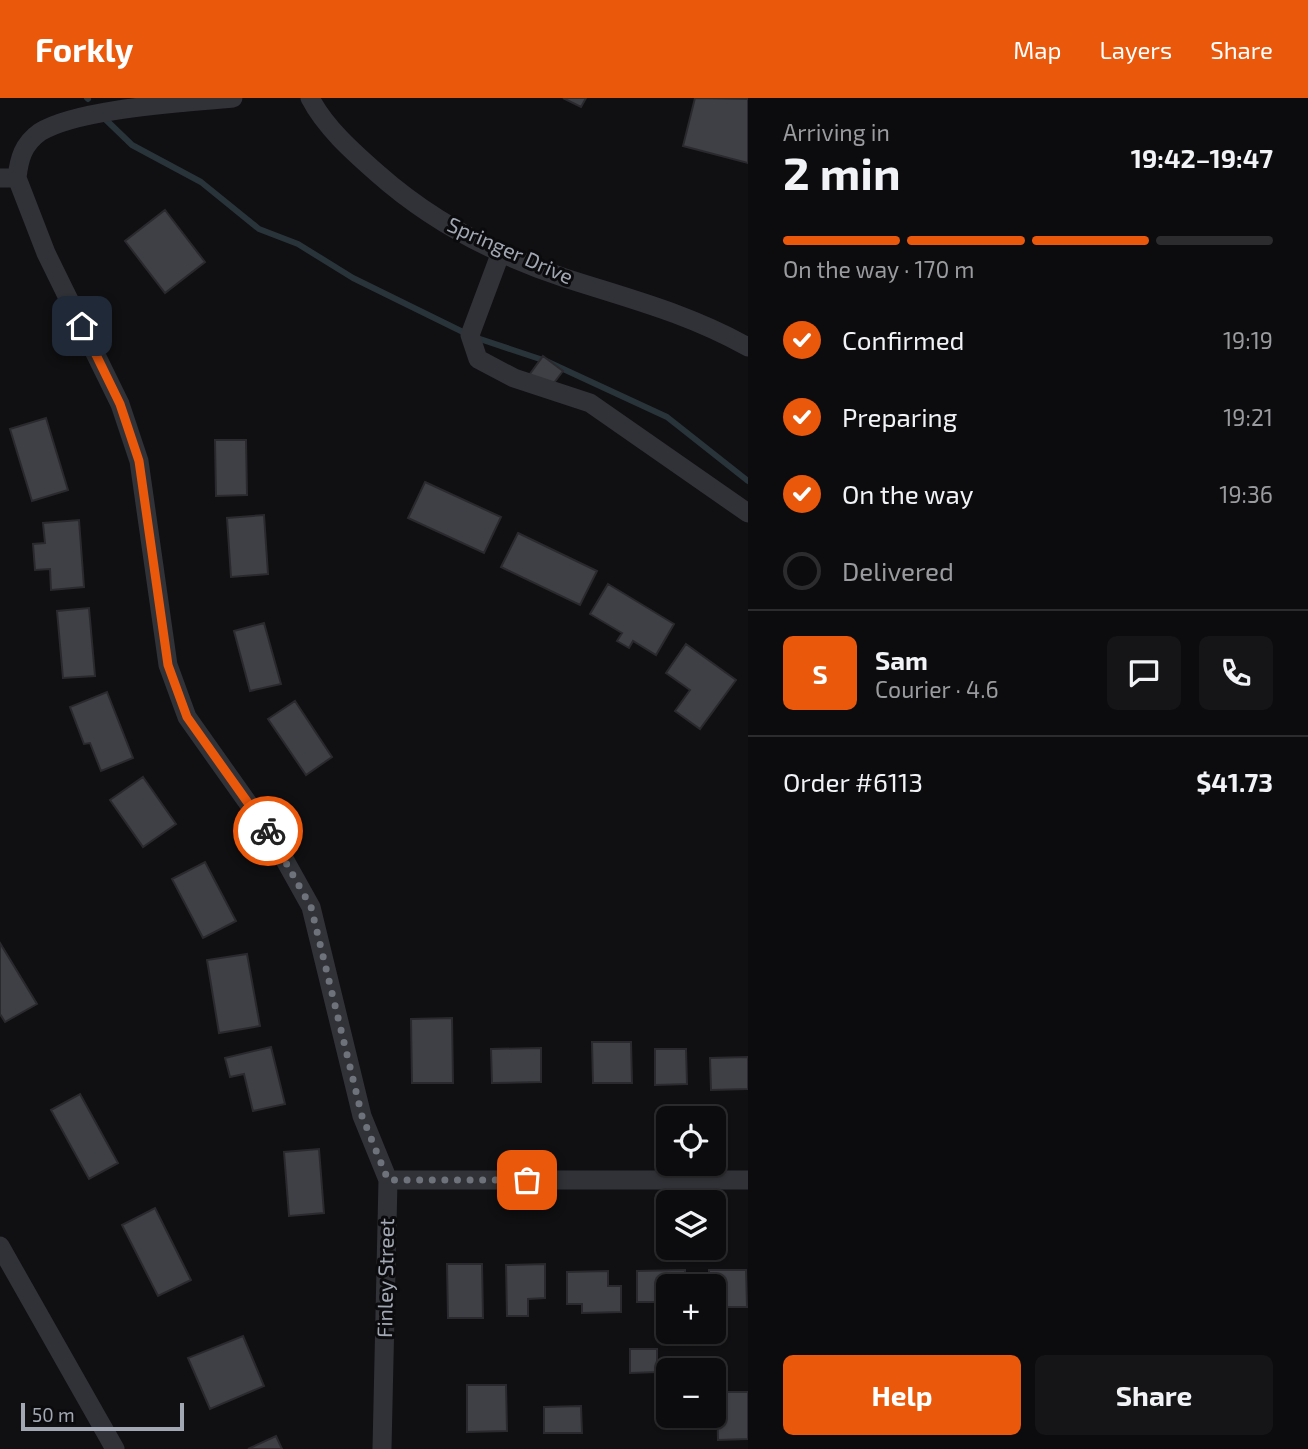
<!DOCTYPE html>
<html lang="en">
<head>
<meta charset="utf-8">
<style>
  body { margin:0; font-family:"Exo 2",sans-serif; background:#151517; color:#f1f3f6; height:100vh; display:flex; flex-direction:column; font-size:26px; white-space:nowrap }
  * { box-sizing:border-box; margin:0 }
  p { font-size:23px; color:#9a9b9e }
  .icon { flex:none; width:38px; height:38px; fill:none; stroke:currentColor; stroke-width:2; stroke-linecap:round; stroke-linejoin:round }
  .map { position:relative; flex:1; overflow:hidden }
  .drawer { display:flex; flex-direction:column; background:#0c0c0e; width:560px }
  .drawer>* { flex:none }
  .fabs { position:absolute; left:656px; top:1008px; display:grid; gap:14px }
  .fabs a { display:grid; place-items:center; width:70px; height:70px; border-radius:10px; background:#0c0c0e; box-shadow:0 2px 5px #0004,0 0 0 2px #2c2c2e; font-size:35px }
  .scale { position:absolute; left:21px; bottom:18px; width:163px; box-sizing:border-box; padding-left:7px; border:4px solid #a1a8b3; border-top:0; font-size:19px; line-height:24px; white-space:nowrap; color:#a1a8b3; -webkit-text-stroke:5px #0b0b0d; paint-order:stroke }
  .pin { position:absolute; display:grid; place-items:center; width:60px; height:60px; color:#fff; margin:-30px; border-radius:14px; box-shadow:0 4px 10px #0006 }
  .courier { position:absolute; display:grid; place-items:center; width:70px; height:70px; margin:-35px; border:5px solid #ea580c; border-radius:50%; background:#fff; color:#222; box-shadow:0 2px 9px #0007 }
  .overview em { font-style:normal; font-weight:700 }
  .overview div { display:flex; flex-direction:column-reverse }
  .overview { display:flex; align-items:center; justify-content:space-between; height:119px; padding:0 35px }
  h1 { font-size:46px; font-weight:700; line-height:52px }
  .bar { display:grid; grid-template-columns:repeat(4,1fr); gap:10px 7px; align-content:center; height:84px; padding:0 35px }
  .bar i { height:9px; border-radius:5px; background:#2c2c2e }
  .bar .current { background:#ea580c }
  .bar p { grid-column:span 4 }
  .line { display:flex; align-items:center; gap:18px; padding:0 35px; border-top:2px solid #2c2c2e }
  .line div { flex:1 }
  .round { display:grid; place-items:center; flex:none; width:74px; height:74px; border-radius:10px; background:#151517 }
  ol { padding:0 35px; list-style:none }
  li { display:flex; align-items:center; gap:21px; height:77px }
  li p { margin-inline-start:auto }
  li .icon { padding:7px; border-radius:50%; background:#ea580c; color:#fff; stroke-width:4 }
  li:last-child { color:#9a9b9e }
  li i { width:38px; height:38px; border:4px solid #2c2c2e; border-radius:50% }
  .action { display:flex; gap:14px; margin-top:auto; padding:14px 35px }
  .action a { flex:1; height:80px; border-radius:10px; background:#ea580c; color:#fff; font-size:28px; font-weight:700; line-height:80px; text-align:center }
  .action a+a { background:#151517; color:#f1f3f6 }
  header { display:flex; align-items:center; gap:42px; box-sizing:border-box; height:98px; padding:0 35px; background:#ea580c; color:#fff }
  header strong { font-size:33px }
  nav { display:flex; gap:38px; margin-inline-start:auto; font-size:24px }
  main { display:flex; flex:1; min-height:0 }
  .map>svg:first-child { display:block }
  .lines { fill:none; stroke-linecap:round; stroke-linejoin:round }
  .stream { stroke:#29343a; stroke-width:6 }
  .building { fill:#3f4045; stroke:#2a2a2e; stroke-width:2 }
  .minor { stroke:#313237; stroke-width:19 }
  .done { stroke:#6e737b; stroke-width:7; stroke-dasharray:0 12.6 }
  .route { stroke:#ea580c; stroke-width:9 }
  .labels { text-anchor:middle; stroke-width:6; stroke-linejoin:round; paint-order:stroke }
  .street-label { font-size:21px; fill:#a1a8b3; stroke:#0b0b0d }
</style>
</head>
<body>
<header>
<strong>Forkly</strong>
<nav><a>Map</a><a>Layers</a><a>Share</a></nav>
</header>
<main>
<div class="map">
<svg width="748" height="1351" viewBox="0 0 748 1351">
  <rect width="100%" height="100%" fill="#101012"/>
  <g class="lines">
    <!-- stream -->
    <path class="stream" d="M87,0L88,1
      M103,19L132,47L201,84L259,131L298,146L353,180L467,236
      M477,240L546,263L667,319L748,383"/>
  </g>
  <!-- building -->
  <path class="building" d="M563,0H586L581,9Z
    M695,0L748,1V65L683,48Z
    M165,112L205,164L165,195L125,143Z
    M543,258L563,273L547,294L527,280Z
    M46,320L68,392L32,403L10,331Z
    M215,342H246L247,397L216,398Z
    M425,384L501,419L484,455L408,420Z
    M264,417L268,476L231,479L227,420Z
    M79,422L84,489L51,492L50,471L35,472L33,446L45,445L43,425Z
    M518,435L597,473L580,507L501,469Z
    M608,486L674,526L656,557L633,543L629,550L617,543L622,535L590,516Z
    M89,510L95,578L63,580L57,513Z
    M264,525L281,586L250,593L234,533Z
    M686,546L736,582L700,631L675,613L690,592L666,575Z
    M107,594L133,660L101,673L90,645L84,646L70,609Z
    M295,603L332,659L306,677L268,621Z
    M143,679L176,726L143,749L110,702Z
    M205,764L236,823L203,840L172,781Z
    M0,845L37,906L5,924L0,916Z
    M247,856L260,928L219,935L207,862Z
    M452,920L453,985H412L411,921Z
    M592,944H631L632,985H593Z
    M271,949L285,1006L253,1013L244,976L230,979L225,960Z
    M541,950V984L492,985L491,951Z
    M655,951H686L687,986L655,987Z
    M748,959V991L711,992L710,960Z
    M80,996L118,1065L89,1081L51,1012Z
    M319,1051L324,1115L289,1118L284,1054Z
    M155,1110L191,1182L158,1198L122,1127Z
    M447,1166H482L483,1220H448Z
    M545,1166V1200L528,1201V1218H507L506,1167Z
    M685,1172V1188H668V1204H637V1173Z
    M709,1172H746L747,1209H714V1188H709Z
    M608,1173V1188H621V1214L582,1215V1206H567V1174Z
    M243,1238L264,1288L210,1311L188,1260Z
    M630,1251H657V1274L630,1275Z
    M467,1287H506L507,1333L467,1334Z
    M717,1294H748V1341L718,1342Z
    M581,1308L582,1335H544V1309Z
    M276,1338L282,1351H248Z"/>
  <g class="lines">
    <!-- minor -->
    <path class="minor" d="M310,0C325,29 352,53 377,75C431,123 496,157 565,180C630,201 687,215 748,249
      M0,80H17C19,61 23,46 40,34C79,10 185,5 233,0
      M17,80L46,155L120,306L139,363L168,567L187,619L272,739L311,809L362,1018L388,1082L382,1351
      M501,154L470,237L478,261L514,280L590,305L748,415
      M388,1082H748
      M0,1148L115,1351"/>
  </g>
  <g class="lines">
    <!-- done -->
    <path class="done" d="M268,733L311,809L362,1018L388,1082H527"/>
    <!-- route -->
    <path class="route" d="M82,228L120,306L139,363L168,567L187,619L268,733"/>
  </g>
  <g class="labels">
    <!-- street labels -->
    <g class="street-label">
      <text transform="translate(510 153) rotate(24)" y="7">Springer Drive</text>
      <text transform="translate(386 1180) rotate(-89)" y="7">Finley Street</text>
    </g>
  </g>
</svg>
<div class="fabs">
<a><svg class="icon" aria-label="locate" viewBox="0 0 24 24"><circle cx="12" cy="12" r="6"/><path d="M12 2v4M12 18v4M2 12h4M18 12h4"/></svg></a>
<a><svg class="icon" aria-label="layers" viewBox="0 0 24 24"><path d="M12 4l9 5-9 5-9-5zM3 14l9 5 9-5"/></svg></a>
<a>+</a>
<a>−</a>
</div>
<div class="scale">50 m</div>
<div class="pin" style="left:527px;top:1082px;background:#ea580c"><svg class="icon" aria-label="bag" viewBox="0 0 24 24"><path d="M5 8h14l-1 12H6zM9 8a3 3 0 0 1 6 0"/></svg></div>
<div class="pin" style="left:82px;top:228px;background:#1f2937"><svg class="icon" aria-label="home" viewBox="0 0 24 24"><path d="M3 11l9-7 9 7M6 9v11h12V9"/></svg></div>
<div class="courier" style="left:268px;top:733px"><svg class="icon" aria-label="bike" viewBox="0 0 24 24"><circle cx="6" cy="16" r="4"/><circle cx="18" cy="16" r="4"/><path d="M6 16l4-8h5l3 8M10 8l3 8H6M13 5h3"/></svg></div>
</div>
<section class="drawer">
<div class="overview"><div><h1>2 min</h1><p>Arriving in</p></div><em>19:42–19:47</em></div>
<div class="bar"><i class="current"></i><i class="current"></i><i class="current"></i><i></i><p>On the way · 170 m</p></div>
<ol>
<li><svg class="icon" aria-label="check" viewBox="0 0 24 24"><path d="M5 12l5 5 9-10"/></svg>Confirmed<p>19:19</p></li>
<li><svg class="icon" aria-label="check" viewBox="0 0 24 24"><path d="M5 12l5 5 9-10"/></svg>Preparing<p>19:21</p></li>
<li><svg class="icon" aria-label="check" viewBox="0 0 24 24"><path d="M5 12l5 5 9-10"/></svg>On the way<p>19:36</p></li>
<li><i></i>Delivered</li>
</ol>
<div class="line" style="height:126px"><b class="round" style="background:#ea580c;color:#fff">S</b><div><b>Sam</b><p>Courier · 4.6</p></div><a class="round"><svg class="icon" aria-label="chat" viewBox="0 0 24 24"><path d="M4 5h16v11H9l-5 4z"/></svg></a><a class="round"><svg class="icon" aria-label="phone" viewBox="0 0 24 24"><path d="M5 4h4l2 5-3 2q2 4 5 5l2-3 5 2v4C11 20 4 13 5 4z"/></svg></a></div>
<div class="line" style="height:91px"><div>Order #6113</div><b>$41.73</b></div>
<div class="action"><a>Help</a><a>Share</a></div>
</section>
</main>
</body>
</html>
